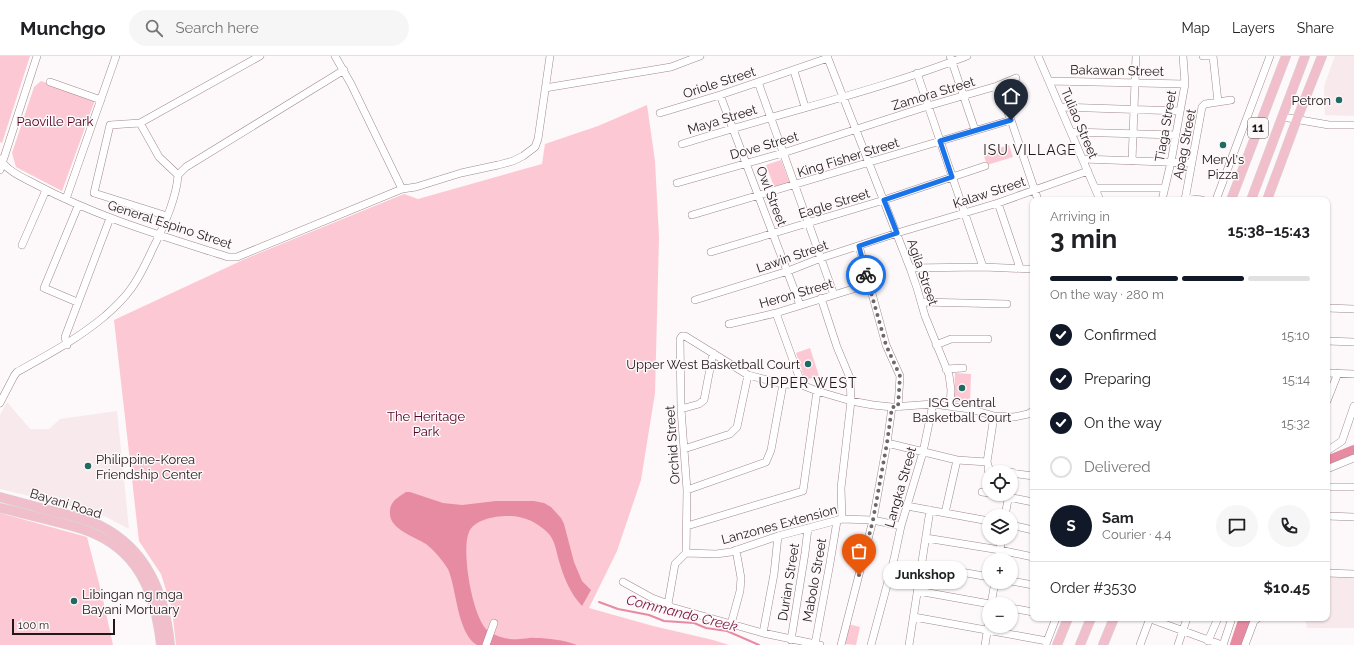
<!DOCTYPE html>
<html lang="en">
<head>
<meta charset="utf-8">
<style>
  body { margin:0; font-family:Raleway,sans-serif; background:#f6f6f6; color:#202124; height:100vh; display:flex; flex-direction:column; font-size:15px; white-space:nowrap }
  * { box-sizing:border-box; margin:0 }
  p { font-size:13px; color:#757577 }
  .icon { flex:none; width:22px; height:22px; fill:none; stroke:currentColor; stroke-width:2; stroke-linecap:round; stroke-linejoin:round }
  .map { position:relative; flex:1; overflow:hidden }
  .drawer { position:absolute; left:1030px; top:141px; width:300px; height:424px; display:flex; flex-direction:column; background:#fff; border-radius:8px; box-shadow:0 1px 3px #0004 }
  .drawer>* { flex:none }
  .buttons { position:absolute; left:982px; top:409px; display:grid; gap:8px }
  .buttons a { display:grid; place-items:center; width:36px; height:36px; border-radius:50%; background:#fff; box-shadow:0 1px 3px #0004; font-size:20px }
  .scale { position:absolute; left:12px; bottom:10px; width:103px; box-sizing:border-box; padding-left:4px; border:2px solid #21181a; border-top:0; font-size:11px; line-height:14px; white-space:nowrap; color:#21181a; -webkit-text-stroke:3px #fdf8f9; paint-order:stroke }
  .pin { position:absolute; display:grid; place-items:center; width:34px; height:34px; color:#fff; margin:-41px -17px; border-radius:50% 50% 50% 0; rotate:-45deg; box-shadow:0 0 4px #0007 }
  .pin .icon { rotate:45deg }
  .courier { position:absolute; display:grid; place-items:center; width:40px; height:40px; margin:-20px; border:3px solid #1a73e8; border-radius:50%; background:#fff; color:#222; box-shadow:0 1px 5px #0007 }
  .bubble { position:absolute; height:28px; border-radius:14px; background:#fff; box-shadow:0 1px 3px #0004; font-size:13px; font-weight:700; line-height:28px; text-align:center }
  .overview em { font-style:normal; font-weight:700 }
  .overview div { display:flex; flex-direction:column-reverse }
  .overview { display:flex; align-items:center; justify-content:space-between; height:68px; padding:0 20px }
  h1 { font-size:26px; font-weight:700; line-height:30px }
  .bar { display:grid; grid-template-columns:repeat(4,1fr); gap:6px 4px; align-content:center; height:48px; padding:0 20px }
  .bar i { height:5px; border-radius:3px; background:#e0e0e0 }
  .bar .active { background:#111827 }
  .bar p { grid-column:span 4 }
  .line { display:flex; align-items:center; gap:10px; padding:0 20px; border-top:1px solid #e0e0e0 }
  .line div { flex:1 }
  .round { display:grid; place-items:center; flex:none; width:42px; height:42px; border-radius:21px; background:#f6f6f6 }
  ol { padding:0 20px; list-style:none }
  li { display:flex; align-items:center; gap:12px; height:44px }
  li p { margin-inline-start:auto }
  li .icon { padding:4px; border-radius:50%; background:#111827; color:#fff; stroke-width:4 }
  li:last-child { color:#757577 }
  li i { width:22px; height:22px; border:2px solid #e0e0e0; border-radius:50% }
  header { display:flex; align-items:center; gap:24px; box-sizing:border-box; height:56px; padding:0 20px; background:#fff; border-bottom:1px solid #e0e0e0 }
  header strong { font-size:19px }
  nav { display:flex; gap:22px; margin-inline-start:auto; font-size:14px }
  .search { width:280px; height:36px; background:#f6f6f6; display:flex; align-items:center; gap:10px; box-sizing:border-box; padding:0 14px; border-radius:22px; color:#757577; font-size:15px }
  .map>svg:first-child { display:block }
  .built { fill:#f8e9ec }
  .green { fill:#fcc8d3 }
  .water { fill:#e68ba2 }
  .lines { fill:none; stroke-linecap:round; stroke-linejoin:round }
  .stream { stroke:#e68ba2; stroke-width:2 }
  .river { stroke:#e68ba2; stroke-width:12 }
  .minor-casing { stroke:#a0898d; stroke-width:8 }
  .major-casing { stroke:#d7d5d6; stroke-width:10 }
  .minor { stroke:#fff; stroke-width:7 }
  .major { stroke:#f0bfcb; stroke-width:9 }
  .done { stroke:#6e6668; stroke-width:4; stroke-dasharray:0 7.2 }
  .route { stroke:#1a73e8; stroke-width:5 }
  .poi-dot { fill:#216a61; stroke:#fdf8f9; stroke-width:1.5 }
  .labels { text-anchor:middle; stroke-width:3; stroke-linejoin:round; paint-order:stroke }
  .shield { fill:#fdf8f9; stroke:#635b5d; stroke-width:1 }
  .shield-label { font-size:12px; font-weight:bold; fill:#21181a }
  .street-label { font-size:13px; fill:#21181a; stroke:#fdf8f9 }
  .poi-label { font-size:13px; fill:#21181a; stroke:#fdf8f9; text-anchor:end }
  .park-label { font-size:13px; fill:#530023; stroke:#fdf8f9 }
  .neighbourhood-label { font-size:14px; letter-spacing:1px; fill:#21181a; stroke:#fdf8f9 }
  .water-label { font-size:14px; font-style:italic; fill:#7e133d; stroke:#fdf8f9 }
</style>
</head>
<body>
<header>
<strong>Munchgo</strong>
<div class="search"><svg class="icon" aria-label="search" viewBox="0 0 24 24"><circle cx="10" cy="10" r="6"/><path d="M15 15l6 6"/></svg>Search here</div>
<nav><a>Map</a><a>Layers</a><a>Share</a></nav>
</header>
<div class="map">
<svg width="1354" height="589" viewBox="0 0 1354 589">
  <rect width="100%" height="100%" fill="#fdf8f9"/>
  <!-- built -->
  <path class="built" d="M1335,0H1354V60L1325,59L1324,30Z
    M7,346L30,373H49L60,363L117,355L129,473L104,460L71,450L0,433V359Z
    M1327,519L1354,520V572H1307L1305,562H1327Z"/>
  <!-- green -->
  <path class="green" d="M0,0H30L2,87L0,86Z
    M41,25L95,44L62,135L16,111L12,97L34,31Z
    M647,49L655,105L659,181L655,337L641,424L617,495L589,552L653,570L713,584L729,589H176L172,553L161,518L139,485L114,264L245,203L404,138L418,143L542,108L545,88L598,70Z
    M1009,89L1013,101L987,109L983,97Z
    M781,104L791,131L776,136L766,109Z
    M810,292L819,320L805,324L796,297Z
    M955,317L971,318L970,346H954Z
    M0,457L87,481L102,539L113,589H0Z
    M848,568L860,571L856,589L844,588Z"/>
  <!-- water -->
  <path class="water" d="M406,436H410L443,447L462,449L496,445H534L544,447L551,451L561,462L564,468L574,506L582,525L591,534L582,550C570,537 564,522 559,505C556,495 555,484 548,477C540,469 530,463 519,461C505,458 475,461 469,476C461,494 472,562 488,575C497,581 508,584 520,583C525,583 530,581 535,582C549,582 563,584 577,589H477C457,577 457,534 448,513C443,505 434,494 426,488C415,481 390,473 390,458C389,446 397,442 406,436Z"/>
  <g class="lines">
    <!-- stream -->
    <path class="stream" d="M599,546L618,553L649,559L664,565L694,567L706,572L727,575L759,589"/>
    <!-- river -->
    <path class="river" d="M1327,406L1354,395
      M1236,589L1245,562"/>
    <!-- minor casing -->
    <g class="minor-casing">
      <path id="minor" d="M335,0L351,28L402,133
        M827,0L910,212L917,232L925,260L949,319L951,334L950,350
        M950,0L975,74
        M1038,0L1100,144
        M1203,0H1213
        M1213,0L1218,46
        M794,15L805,51
        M917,17L983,211
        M1049,25L1185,28
        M50,26L101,44
        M758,26L834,239
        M997,30L1011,64L1038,144
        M545,32L671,11L700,0
        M720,39L800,249
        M1060,51L1180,55
        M660,57L720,39L828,2
        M1283,61L1329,69H1354
        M140,67L159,101L178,119
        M1071,76L1176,79
        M682,88C776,58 874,36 967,0
        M0,103C8,116 24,122 37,129C97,161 163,180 228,201H237L402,133L416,131L461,117L498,109L513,105L523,100L535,91L538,83L550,0
        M1083,103L1192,107
        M1132,105L1136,0
        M0,114L37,0
        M677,127L783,97L928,50L997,30L1016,22
        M1095,132H1165
        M1185,142L1202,144
        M66,143L116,0
        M1162,144L1171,106L1185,28L1183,0
        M1185,144L1202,51L1205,48L1231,44
        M1216,144L1270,0
        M998,147L1020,212
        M692,159L1011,64
        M167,160L94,137L110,69L140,67L260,0
        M22,189L46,134
        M859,190L886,289L900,320L898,351
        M711,196L884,144L985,110
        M910,212L983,211L1033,213
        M821,242L837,291L850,322L851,345L841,432L842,463
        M695,244L788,215L821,202L897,177L998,147L1088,115
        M77,246L44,232L78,150
        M921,246L1007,248
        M1327,252L1354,253
        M776,257L802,329
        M729,268L776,257L869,228
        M1327,285L1354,286
        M67,289L65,281L110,162
        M936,289L951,283H988
        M946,313L963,312
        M1327,317L1354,318
        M1327,345L1338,317
        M0,347L14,320L17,316C49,298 76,284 105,260C114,252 123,244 130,234C141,220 148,202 156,186C165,168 177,139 178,119L186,111L344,14
        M681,353L699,348L704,344L713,297
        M887,387L957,404L987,406
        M684,393L730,378L737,371L748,319
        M1327,395L1342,385L1354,350
        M1327,413L1354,402
        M988,414L1033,420
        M990,416L987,406L994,360
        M1011,424L1012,416
        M1327,431H1354
        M687,434L766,406L771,394L783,328
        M982,436L989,437
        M993,438L1033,446
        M907,450L989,465
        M945,457L957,404
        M1005,460L1009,438
        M1327,460L1354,461
        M1011,469L1033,474
        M687,470L803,435L817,335
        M926,482L1000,494L1033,501
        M686,497L687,434L681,353L680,283L682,280H685L748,319L783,328L802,329L817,335L851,345L873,349L892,351L933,348L970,353L994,360L1014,361L1028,358L1033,355
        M686,497L716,498L731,496L778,480L842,463L873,464L901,470
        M686,497L675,508L668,548L671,551L763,577L820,589
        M998,504L1002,482
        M922,509L989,521
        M1327,517L1354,518
        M1011,525L1033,529
        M623,526L652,542L668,548
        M918,535L990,548
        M991,548L995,526
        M1011,552L1033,556
        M914,561L1047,585
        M1148,562L1222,589
        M731,568L740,535L741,522L736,494
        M763,577L774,518L778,480
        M791,584L805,497L808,472
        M1208,585L1218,562
        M815,588L830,507L837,465
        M1046,588L1056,562
        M486,589L494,567
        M841,589L873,464L887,387L892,351
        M871,589L894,503L901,470L923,396L933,348
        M909,589L930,454
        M985,589L989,564
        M1140,589L1150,562
        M1178,589L1187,562
        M1223,589L1232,562
        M1245,589L1254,565L1258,562"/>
    </g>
    <!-- major casing -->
    <g class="major-casing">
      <path id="major" d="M1231,144L1286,0
        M1251,144L1305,0
        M1267,144L1297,63L1322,0
        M0,441C19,446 37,451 56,456C71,459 86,463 99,469C148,493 165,539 170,589
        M0,452C18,456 36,461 53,465C68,469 83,472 97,479C142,500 156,543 161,589
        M1057,589L1068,562
        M1080,589L1091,562
        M1103,589L1114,562"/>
    </g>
    <!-- minor -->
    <use href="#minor" class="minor"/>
    <!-- major -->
    <use href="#major" class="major"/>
  </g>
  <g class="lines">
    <!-- done -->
    <path class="done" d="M859,519L873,464L887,387L892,351H898L900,320L886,289L866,219"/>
    <!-- route -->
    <path class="route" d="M866,219L859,190L897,177L884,144L952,121L940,85L1011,64"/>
  </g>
  <!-- markers -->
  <g class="poi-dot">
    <circle cx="1339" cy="44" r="4"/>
    <circle cx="1223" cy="89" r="4"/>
    <circle cx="808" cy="308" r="4"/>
    <circle cx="962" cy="332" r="4"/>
    <circle cx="88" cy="410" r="4"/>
    <circle cx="74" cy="545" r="4"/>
  </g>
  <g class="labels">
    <!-- shield labels -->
    <rect class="shield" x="1248" y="62" width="20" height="20" rx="3"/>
    <g class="shield-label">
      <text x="1258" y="76">11</text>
    </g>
    <!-- street labels -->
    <g class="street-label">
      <text transform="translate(1117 14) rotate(1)" y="5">Bakawan Street</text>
      <text transform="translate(719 26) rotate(-18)" y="5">Oriole Street</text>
      <text transform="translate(933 37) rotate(-17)" y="5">Zamora Street</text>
      <text transform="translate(722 63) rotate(-17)" y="5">Maya Street</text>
      <text transform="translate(1080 67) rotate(67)" y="5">Tuliao Street</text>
      <text transform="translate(1165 70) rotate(-80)" y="5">Tiaga Street</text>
      <text transform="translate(1184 88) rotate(-79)" y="5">Apag Street</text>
      <text transform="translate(764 89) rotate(-16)" y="5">Dove Street</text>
      <text transform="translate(848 101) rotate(-17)" y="5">King Fisher Street</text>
      <text transform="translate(989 136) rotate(-18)" y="5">Kalaw Street</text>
      <text transform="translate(772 140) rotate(69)" y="5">Owl Street</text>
      <text transform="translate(834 147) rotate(-17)" y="5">Eagle Street</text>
      <text transform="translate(170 168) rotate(18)" y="5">General Espino Street</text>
      <text transform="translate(792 200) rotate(-19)" y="5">Lawin Street</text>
      <text transform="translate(923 216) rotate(71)" y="5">Agila Street</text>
      <text transform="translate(796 237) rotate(-16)" y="5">Heron Street</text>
      <text transform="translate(672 389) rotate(-94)" y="5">Orchid Street</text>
      <text transform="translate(900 431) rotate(-74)" y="5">Langka Street</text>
      <text transform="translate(66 447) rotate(17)" y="5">Bayani Road</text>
      <text transform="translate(779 468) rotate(-15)" y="5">Lanzones Extension</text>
      <text transform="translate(814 524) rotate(-80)" y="5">Mabolo Street</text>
      <text transform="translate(788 526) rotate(-81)" y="5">Durian Street</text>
    </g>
    <!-- poi labels -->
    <g class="poi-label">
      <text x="1331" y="49">Petron</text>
      <text x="1223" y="108" text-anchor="middle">Meryl's<tspan x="1223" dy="15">Pizza</tspan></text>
      <text x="800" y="313">Upper West Basketball Court</text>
      <text x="962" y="351" text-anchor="middle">ISG Central<tspan x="962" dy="15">Basketball Court</tspan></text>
      <text x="96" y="408" text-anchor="start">Philippine-Korea<tspan x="96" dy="15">Friendship Center</tspan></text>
      <text x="82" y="543" text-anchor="start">Libingan ng mga<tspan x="82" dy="15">Bayani Mortuary</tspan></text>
    </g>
    <!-- park labels -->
    <g class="park-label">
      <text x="55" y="70">Paoville Park</text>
      <text x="426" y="365">The Heritage<tspan x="426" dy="15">Park</tspan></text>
    </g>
    <!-- neighbourhood labels -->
    <g class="neighbourhood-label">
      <text x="1030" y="99">ISU VILLAGE</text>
      <text x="808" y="332">UPPER WEST</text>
    </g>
    <!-- water labels -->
    <g class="water-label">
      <text transform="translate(682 557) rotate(14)" y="5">Commando Creek</text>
    </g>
  </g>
</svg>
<div class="buttons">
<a><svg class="icon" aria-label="locate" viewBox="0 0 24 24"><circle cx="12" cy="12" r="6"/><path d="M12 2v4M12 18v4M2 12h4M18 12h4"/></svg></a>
<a><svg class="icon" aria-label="layers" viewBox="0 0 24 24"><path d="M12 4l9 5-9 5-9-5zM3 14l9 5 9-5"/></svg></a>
<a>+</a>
<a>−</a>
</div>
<div class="scale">100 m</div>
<div class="pin" style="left:859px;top:519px;background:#ea580c"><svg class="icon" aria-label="bag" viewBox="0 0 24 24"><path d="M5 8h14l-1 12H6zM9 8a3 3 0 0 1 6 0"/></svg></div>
<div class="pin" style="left:1011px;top:64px;background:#1f2937"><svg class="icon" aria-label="home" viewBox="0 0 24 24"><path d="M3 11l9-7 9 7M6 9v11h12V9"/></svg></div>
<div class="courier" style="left:866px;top:219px"><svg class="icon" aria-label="bike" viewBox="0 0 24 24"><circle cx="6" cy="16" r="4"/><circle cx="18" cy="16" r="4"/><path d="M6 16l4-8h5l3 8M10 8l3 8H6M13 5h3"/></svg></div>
<div class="bubble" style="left:883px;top:505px;width:84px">Junkshop</div>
<section class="drawer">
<div class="overview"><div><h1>3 min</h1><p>Arriving in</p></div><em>15:38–15:43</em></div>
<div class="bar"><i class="active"></i><i class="active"></i><i class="active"></i><i></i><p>On the way · 280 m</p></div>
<ol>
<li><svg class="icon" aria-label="check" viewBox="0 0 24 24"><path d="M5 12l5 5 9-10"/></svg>Confirmed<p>15:10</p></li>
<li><svg class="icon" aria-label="check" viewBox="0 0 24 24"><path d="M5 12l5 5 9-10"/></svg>Preparing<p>15:14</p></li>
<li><svg class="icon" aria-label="check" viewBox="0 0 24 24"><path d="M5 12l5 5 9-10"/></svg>On the way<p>15:32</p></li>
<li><i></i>Delivered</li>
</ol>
<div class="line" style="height:72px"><b class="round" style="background:#111827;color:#fff">S</b><div><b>Sam</b><p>Courier · 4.4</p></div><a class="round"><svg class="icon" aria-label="chat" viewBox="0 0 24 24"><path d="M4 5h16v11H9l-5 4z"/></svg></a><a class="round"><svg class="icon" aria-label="phone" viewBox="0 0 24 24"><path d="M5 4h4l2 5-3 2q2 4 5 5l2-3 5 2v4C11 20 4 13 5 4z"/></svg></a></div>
<div class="line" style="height:52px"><div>Order #3530</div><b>$10.45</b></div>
</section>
</div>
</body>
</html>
